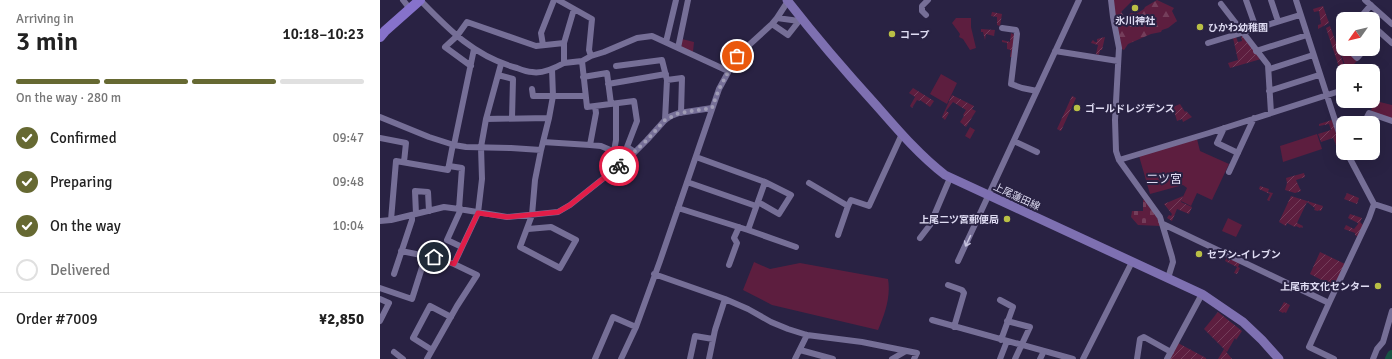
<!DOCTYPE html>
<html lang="en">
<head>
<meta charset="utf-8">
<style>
  body { margin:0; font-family:Signika,"Noto Sans JP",sans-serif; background:#f6f6f6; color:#222; height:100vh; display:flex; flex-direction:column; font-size:15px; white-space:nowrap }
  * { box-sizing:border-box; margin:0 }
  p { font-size:13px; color:#767676 }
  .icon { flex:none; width:22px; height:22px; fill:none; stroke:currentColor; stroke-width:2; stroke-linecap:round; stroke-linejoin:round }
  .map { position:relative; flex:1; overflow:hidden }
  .sheet { display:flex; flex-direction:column; background:#fff; width:380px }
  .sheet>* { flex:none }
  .needle { width:26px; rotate:236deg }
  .fabs { position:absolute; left:956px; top:12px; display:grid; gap:8px }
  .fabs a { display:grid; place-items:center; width:44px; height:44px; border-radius:8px; background:#fff; box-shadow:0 4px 16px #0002; font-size:20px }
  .pin { position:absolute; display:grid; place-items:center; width:34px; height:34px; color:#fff; margin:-17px; border:2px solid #fff; border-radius:50%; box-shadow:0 1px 4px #0007 }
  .courier { position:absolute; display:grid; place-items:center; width:40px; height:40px; margin:-20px; border:3px solid #e11d48; border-radius:50%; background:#fff; color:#222; box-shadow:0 1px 5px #0007 }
  .overview em { font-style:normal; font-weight:600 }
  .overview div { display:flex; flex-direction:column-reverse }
  .overview { display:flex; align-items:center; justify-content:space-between; height:68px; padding:0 16px }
  h1 { font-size:26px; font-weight:600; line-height:30px }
  .bar { display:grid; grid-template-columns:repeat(4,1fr); gap:6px 4px; align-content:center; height:48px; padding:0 16px }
  .bar i { height:5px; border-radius:3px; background:#e0e0e0 }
  .bar .active { background:#666932 }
  .bar p { grid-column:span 4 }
  .line { display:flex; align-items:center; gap:10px; padding:0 16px; border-top:1px solid #e0e0e0 }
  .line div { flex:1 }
  ol { padding:0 16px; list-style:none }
  li { display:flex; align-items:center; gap:12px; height:44px }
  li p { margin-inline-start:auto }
  li .icon { padding:4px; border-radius:50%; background:#666932; color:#fff; stroke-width:4 }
  li:last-child { color:#767676 }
  li i { width:22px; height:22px; border:2px solid #e0e0e0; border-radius:50% }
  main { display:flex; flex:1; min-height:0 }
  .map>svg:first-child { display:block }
  .green { fill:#5d1e3f }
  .forest { fill:url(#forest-firs) }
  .cemetery { fill:url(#cemetery-stones) }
  .garden { fill:url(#garden-furrows) }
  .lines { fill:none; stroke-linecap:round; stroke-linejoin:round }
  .river { stroke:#175343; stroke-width:10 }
  .street { stroke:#766f97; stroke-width:6 }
  .secondary { stroke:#7e70b1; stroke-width:9 }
  .primary { stroke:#8672cb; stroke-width:10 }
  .oneway { stroke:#c5c1dc }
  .done { stroke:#9f9bb5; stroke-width:4; stroke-dasharray:0 7.2 }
  .route { stroke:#e11d48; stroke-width:5 }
  .poi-dot { fill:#bac045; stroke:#292243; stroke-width:1.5 }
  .labels { text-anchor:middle; stroke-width:4; stroke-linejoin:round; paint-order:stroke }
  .poi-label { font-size:10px; font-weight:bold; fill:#dfdcf3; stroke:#292243; text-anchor:start }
  .street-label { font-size:10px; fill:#dfdcf3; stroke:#292243 }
  .quarter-label { font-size:12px; fill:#dfdcf3; stroke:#292243 }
</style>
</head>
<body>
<main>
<section class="sheet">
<div class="overview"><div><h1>3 min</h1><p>Arriving in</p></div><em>10:18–10:23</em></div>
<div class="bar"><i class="active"></i><i class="active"></i><i class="active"></i><i></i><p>On the way · 280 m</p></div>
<ol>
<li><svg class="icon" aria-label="check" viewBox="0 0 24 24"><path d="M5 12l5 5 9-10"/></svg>Confirmed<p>09:47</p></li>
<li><svg class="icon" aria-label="check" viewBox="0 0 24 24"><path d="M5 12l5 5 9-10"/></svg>Preparing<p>09:48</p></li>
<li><svg class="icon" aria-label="check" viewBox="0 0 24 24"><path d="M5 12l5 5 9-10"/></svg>On the way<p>10:04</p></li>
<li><i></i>Delivered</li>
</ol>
<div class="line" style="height:52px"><div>Order #7009</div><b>¥2,850</b></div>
</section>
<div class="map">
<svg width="1012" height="359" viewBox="0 0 1012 359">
  <defs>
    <pattern id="forest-firs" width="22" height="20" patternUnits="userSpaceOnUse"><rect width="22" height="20" fill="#5d1e3f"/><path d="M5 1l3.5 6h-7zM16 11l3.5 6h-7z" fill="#743e5b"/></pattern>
    <pattern id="cemetery-stones" width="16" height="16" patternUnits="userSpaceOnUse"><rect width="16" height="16" fill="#5d1e3f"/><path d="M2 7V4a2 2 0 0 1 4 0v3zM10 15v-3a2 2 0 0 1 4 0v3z" fill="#743e5b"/></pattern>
    <pattern id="garden-furrows" width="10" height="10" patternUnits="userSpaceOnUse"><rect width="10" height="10" fill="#5d1e3f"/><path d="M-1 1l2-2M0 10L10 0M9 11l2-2" fill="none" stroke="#743e5b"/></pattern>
  </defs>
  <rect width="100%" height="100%" fill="#292243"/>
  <!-- green -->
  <path class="green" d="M576,18H591V27L596,48L590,50L583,39L579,37L580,34L572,23Z
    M302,39L314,42L313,52L303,48L301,45Z
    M957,43L963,49H965L978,60L973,65L966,68Z
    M561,74L577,83L567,104L550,94Z
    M996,101L1012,105V119L992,113L991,110Z
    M590,127L595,130L590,139L585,136Z
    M937,134L942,149L903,162L900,146Z
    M817,139L820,151L849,164L832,200L817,193L811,206L801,201L807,188L803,185L770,194L759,156Z
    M848,218L862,225L856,237L842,231Z
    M374,262L390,269L420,263L508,279C511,296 505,314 498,330L392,305L363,290Z"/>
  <!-- forest -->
  <path class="forest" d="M733,0H753L741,12L745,17L751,13L756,14L764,9L765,7L777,0L794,8L792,11L797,21L788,28L782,30L781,32L771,34L748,44L744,50L740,48Z"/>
  <!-- cemetery -->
  <path class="cemetery" d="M765,199L776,215L781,226L758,225L751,217L752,211H763V200Z"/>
  <!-- garden -->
  <path class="garden" d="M943,6L949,23L938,29V25L941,24L939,11L934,12L933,9Z
    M612,12L622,14L620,26L617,25V17L611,16Z
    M950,26L965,68L960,70L946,28Z
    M601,29L615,30L614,36L606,34L605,40L603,32H601Z
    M631,33L635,35L632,57H630L631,50L627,49V43L622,42V40L630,42Z
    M861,35L863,37L881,59L850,68L848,63L858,60L853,38L856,37L858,42L862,41Z
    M725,37L722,50H720L719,55L716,54L718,45L711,43L712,41L713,40L715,42H717V39Z
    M533,88L554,101L550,107L540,100L539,101L537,100L532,108L530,106L535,97L529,93Z
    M572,95L594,106L592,109L596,111L586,127L580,122L584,116L583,115L586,110L573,102L566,111L569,113L565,120L562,117Z
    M692,96L696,98L681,131L677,129Z
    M800,104L805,112L806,111L812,117L803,122L802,119L797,121L793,107Z
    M952,120L960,144L956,145L953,138L941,142L938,134L951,130L949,124L939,126V124Z
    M924,173L925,177L916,180L921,191L915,193L905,190L907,183L906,178Z
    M880,186L889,189L888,192L893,193L889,201L887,200L890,194L879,189Z
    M967,193L979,198L977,204L964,199Z
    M803,196L801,202L812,207L809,214L797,209L792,221L787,218L789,215L791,216L792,214L784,204Z
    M911,196L943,206L941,211L939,210L938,211L934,210L935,208L927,202L917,223L923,226L922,228L921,227L920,228L916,226L915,227L907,223L906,226L899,222Z
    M970,214L982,218L980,222L983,225L978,237L975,235V233L964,229L966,225L974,229L978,224V223L968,218Z
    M940,252L965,264L955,287L930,274Z
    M847,257L860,263L858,267L860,268L857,274L854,273L857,267L845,261Z
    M904,302L910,305L906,313L904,312L903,313L899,311Z
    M838,312L862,331L856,340L855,338L847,352L824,329Z
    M798,343L826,358V359H789Z
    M844,349L852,359H838Z"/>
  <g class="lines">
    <!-- river -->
    <path class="river" d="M1010,359L1012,355"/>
    <!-- street -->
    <path class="street" d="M23,0L30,9
      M40,0C69,30 95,57 137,68C142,70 147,72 152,72C162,74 175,68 184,63V43L194,9
      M178,0L212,19L209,50L211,56
      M731,0L733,17L739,48L735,120L736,151L739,160L780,217L792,257L793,262L788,278
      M866,0L876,28
      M891,0L898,21
      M916,0L963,145
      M985,0L1012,24
      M841,4L888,65L891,113
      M546,15L542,11V6L548,0
      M397,18L408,1
      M979,19L991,5
      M392,24L408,35L419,21
      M993,26L1012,43
      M622,28L636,30L637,34L631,84L642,88L657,91
      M963,38L960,42L963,45
      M993,39L999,32
      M286,42L296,0
      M828,43L920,15
      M163,45L161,33L174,0
      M298,48L308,0
      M968,49L977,58L985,49
      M675,51L738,61
      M876,51L927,35
      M184,63L202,61
      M91,66L65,47L77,36L87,22L156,46L184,43
      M236,66L282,60L287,80L285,120
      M172,69L173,96H205
      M890,69L933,55
      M118,75L133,79L132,118
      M203,77L227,73L231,104
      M287,80L302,78L301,113
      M228,84L286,74
      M889,91L939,75
      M0,117L49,137L74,145L86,147L131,148L161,150
      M106,119L169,118L173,96H153L152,89
      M984,123L989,113L1012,121
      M844,128L837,143L858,153
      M0,138L26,143L24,162
      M634,141L657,152
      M163,142L210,145L216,113L215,106
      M74,145L94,49
      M210,145L221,146L249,158L267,140L285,120L291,116L299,113L332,108
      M234,151L236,140V104
      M255,152L247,147L257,121L254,101L207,107L202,61L211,56L224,52L257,38L272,36L348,71
      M967,153L994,204L1012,210
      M739,160L829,133L963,90
      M69,166L82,168L79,209
      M849,172L874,118
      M307,182L376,206
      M429,183L468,206L471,200L489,206L522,134
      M378,202L399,214L411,195L385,182
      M298,208L368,230L385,182L316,157
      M81,209L67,240L82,247
      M36,214L35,191L48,192L49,211
      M11,220L16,161L68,170L73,144
      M0,221L11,220L64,207L79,209L127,217L178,212L190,205L249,158
      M783,224L949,303L989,218L994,204
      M148,229L171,227L196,240L180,268L140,247L152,215L155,180L161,150L169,118
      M368,230L416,247
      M458,235L468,206
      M540,238L550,225L570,178
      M21,251L46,256
      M578,261L699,0
      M349,265L357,243L354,238L359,227
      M14,274L32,220V215
      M274,274L345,299L335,330L329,359
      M568,285L582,290L584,293L574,327
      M0,288L32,299L46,255L54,257L74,264
      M0,299L9,303L0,321
      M345,299L368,309L391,322L408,329L427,335L482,342L537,353L534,359
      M620,300L633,307L621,340
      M949,303L929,347L954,359
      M552,320L693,359
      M627,321L650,327L635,359
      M52,350L33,338L50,306L71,317
      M420,350L453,359
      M14,352L23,359
      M47,359L77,306L97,275L74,264L98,213L102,179L101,147L106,119L121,64
      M215,359L233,317L256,327
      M241,359L256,327L280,261L339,89L357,56L392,24L397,18L419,21L423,20
      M310,359L315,336L333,339
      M415,359L427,335
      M512,359L526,351
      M620,359L627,341
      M660,359L664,351
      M703,359L752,262
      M757,359L760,339L764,337L791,352
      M787,359L822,294
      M993,359L997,349L1003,342L1012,311"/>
    <!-- secondary -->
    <path class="secondary" d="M407,0C435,36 465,71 496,105C517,129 539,155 565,175L822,294L863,322L882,340L899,359"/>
    <!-- primary -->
    <path class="primary" d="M0,37L5,31L40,0"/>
  </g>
  <!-- one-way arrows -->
  <defs><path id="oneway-shaft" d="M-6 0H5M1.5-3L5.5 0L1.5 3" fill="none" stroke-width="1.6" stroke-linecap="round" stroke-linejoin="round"/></defs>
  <use class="oneway" href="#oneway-shaft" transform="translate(588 241) rotate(115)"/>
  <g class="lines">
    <!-- done -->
    <path class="done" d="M239,166L267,140L285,120L299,113L332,108L339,89L357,56"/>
    <!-- route -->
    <path class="route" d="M54,257L74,264L98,213L127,217L178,212L190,205L239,166"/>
  </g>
  <!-- markers -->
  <g class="poi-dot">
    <circle cx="755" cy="8" r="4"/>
    <circle cx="820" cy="27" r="4"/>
    <circle cx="512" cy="34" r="4"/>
    <circle cx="697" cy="108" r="4"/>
    <circle cx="627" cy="219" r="4"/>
    <circle cx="819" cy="254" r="4"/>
    <circle cx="998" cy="286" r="4"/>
  </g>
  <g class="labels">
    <!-- poi labels -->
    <g class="poi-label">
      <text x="755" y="24" text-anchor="middle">氷川神社</text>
      <text x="828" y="31">ひかわ幼稚園</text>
      <text x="520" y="38">コープ</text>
      <text x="705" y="112">ゴールドレジデンス</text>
      <text x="619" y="223" text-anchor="end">上尾二ツ宮郵便局</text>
      <text x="827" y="258">セブン-イレブン</text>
      <text x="990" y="290" text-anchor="end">上尾市文化センター</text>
    </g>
    <!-- street labels -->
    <g class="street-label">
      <text transform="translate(637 196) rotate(25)" y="4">上尾蓮田線</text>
    </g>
    <!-- quarter labels -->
    <g class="quarter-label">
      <text x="784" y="183">二ツ宮</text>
    </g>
  </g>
</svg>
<div class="fabs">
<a><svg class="needle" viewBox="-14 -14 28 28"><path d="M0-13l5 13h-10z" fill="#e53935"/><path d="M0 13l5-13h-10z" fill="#767676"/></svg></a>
<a>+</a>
<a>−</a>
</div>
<div class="pin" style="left:357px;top:56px;background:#ea580c"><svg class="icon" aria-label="bag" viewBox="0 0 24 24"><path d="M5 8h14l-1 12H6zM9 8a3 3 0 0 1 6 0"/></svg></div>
<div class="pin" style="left:54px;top:257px;background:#1f2937"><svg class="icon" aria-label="home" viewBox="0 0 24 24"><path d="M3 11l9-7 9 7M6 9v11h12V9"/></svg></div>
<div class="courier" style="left:239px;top:166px"><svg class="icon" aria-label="bike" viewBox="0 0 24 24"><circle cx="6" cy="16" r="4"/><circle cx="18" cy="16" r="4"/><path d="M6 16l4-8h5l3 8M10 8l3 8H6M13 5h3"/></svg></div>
</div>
</main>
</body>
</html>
